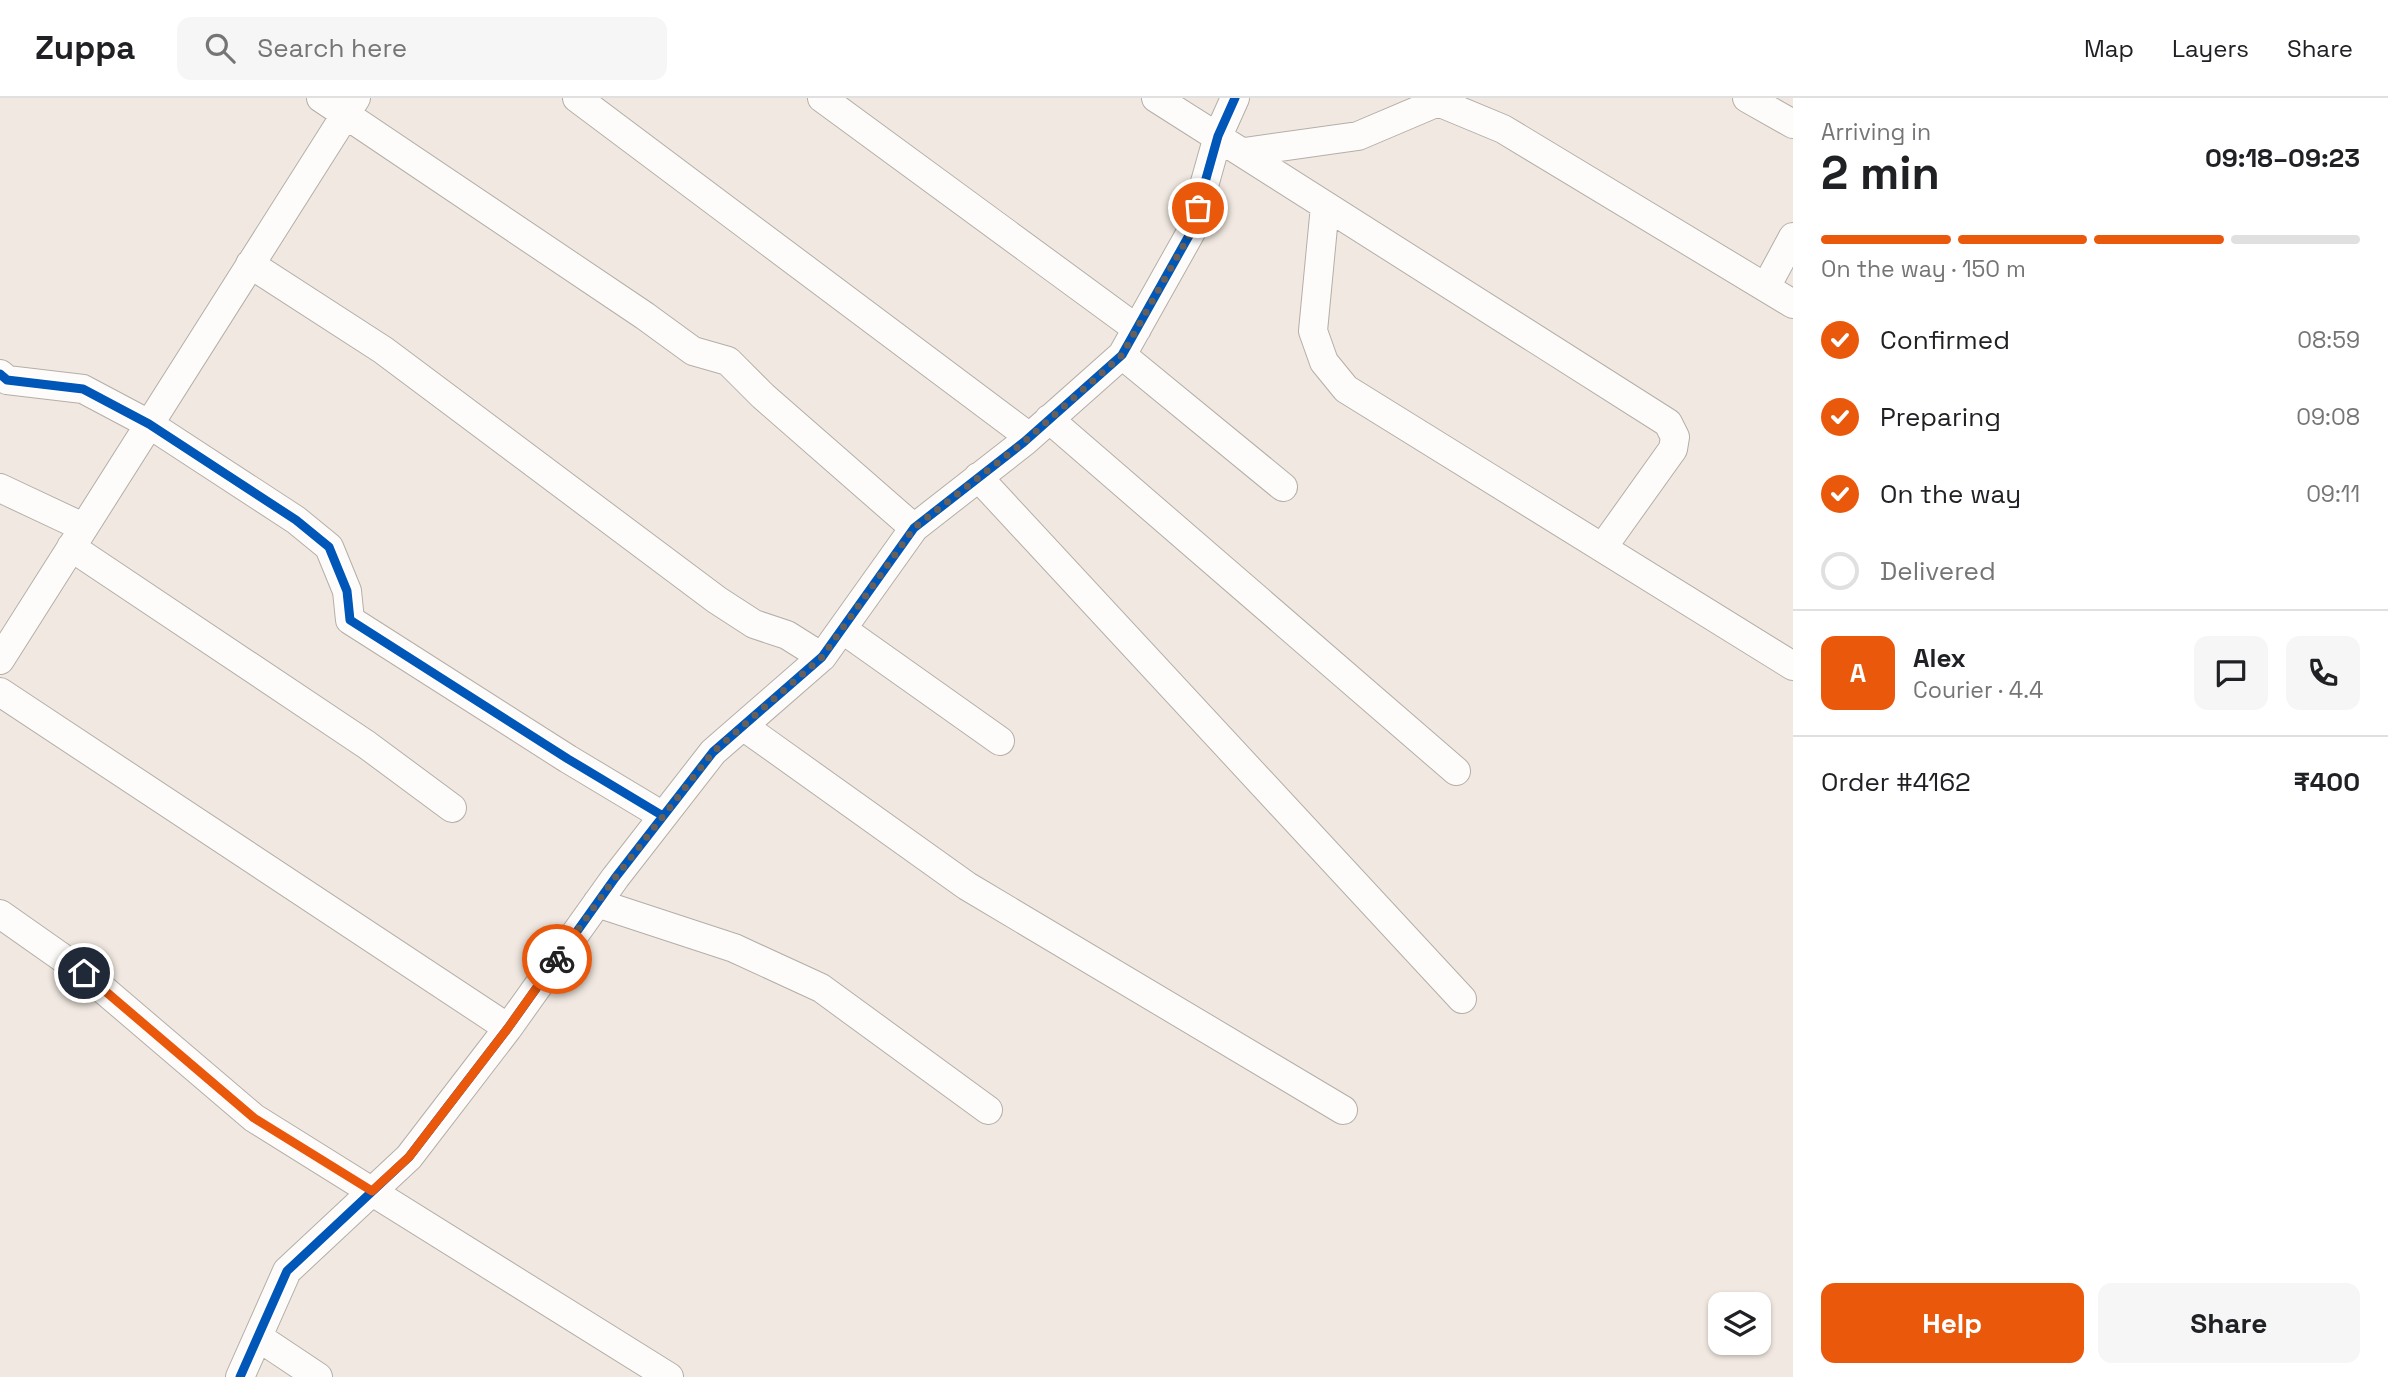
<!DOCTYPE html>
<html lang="en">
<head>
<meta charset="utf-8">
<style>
  body { margin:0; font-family:"Space Grotesk",sans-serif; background:#f6f6f6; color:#202124; height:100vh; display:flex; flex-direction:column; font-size:26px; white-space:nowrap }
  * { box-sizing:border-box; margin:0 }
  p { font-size:23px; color:#757577 }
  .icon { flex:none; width:38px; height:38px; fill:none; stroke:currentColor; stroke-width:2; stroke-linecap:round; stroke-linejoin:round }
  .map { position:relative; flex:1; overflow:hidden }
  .details { display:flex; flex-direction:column; background:#fff; width:595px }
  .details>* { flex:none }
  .fabs { position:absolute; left:1708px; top:1194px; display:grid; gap:14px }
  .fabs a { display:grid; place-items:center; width:63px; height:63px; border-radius:14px; background:#fff; box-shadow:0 2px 5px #0004; font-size:35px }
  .pin { position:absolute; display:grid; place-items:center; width:60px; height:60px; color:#fff; margin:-30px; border:4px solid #fff; border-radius:50%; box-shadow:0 2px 7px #0007 }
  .courier { position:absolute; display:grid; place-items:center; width:70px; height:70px; margin:-35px; border:5px solid #ea580c; border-radius:50%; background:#fff; color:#222; box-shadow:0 2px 9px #0007 }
  .head em { font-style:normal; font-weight:800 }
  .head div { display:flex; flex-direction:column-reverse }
  .head { display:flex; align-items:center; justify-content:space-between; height:119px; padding:0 28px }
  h1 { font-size:46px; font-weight:800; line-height:52px }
  .bar { display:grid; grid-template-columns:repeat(4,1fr); gap:10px 7px; align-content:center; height:84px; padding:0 28px }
  .bar i { height:9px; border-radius:5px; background:#e0e0e0 }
  .bar .on { background:#ea580c }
  .bar p { grid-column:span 4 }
  .line { display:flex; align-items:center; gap:18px; padding:0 28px; border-top:2px solid #e0e0e0 }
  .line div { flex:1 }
  .round { display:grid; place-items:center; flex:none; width:74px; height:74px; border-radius:14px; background:#f6f6f6 }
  ol { padding:0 28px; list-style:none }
  li { display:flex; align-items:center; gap:21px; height:77px }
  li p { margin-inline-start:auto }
  li .icon { padding:7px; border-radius:50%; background:#ea580c; color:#fff; stroke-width:4 }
  li:last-child { color:#757577 }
  li i { width:38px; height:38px; border:4px solid #e0e0e0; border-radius:50% }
  .button { display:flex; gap:14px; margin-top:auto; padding:14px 28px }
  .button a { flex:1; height:80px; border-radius:14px; background:#ea580c; color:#fff; font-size:28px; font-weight:800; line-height:80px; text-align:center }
  .button a+a { background:#f6f6f6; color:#202124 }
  header { display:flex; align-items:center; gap:42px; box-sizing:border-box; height:98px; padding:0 35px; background:#fff; border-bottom:2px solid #e0e0e0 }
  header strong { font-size:33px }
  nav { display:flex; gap:38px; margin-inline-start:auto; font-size:24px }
  .search { width:490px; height:63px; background:#f6f6f6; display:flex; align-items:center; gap:18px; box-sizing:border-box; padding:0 24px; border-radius:14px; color:#757577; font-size:26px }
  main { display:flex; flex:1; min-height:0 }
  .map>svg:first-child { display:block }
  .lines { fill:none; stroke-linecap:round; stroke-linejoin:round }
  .street-casing { stroke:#b4aea8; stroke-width:30 }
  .street { stroke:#fdfcfa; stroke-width:28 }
  .cycleway-casing { stroke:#fff; stroke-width:13 }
  .cycleway { stroke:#0057b8; stroke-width:9 }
  .done { stroke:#67605a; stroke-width:7; stroke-dasharray:0 12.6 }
  .route { stroke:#ea580c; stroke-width:9 }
</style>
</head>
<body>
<header>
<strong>Zuppa</strong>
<div class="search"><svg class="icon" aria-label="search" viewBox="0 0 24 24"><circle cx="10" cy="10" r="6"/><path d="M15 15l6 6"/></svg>Search here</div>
<nav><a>Map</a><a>Layers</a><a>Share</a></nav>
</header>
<main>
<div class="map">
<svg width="1793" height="1279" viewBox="0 0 1793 1279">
  <rect width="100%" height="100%" fill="#f1e9e1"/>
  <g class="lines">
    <!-- street casing -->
    <g class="street-casing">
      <path id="street" d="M321,0L645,218L693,253L728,263L763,298L914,430
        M577,0L1020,332L1024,344
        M822,0L1137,231
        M1156,0L1668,325L1675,339L1673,351L1603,449
        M1747,0L1793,26
        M1244,54L1358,38L1438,4L1503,31L1793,206
        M1325,108L1313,233L1324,264L1346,291L1793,568
        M250,166L383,252L717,502L754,526L787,537L822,559
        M1766,189L1793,139
        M1122,257L1283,389
        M0,276L7,282L83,291L149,326L296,422L329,449L347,493L350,522L568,661L663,718
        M1049,321L1456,673
        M978,379L1462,901
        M0,390L83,429
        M71,449L367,647L452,710
        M842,531L1000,643
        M0,562L356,0
        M0,594L508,930
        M743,628L967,788L1343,1012
        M597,805L734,850L821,890L988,1012
        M0,816L84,875L254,1020L669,1279
        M258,1239L318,1279
        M240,1279L287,1173L409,1059L508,930L615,780L713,654L822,559L914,430L1024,344L1122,257L1191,134L1218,38L1235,0"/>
    </g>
    <!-- street -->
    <use href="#street" class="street"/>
    <!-- cycleway casing -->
    <g class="cycleway-casing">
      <path id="cycleway" d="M0,276L7,282L83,291L149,326L296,422L329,449L347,493L350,522L568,661L663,718
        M240,1279L287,1173L409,1059L508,930L615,780L713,654L822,559L914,430L1024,344L1122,257L1191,134L1218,38L1235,0"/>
    </g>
    <!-- cycleway -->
    <use href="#cycleway" class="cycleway"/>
  </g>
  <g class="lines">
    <!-- done -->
    <path class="done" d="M557,861L615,780L713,654L822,559L914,430L1024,344L1122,257L1191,134L1198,110"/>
    <!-- route -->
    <path class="route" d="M84,875L254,1020L372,1093L409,1059L508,930L557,861"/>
  </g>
</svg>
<div class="fabs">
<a><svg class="icon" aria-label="layers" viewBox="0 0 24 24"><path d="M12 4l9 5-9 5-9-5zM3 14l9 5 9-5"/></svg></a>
</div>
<div class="pin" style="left:1198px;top:110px;background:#ea580c"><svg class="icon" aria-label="bag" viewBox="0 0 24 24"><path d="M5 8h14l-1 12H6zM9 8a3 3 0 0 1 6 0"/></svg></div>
<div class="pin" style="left:84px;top:875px;background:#1f2937"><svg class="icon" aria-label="home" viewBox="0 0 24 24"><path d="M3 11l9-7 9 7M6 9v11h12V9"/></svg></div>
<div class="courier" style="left:557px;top:861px"><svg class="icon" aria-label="bike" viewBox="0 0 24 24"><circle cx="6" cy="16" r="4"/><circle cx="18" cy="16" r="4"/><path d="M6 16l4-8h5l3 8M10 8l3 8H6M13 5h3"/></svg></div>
</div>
<section class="details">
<div class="head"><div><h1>2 min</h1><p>Arriving in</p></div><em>09:18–09:23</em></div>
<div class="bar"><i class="on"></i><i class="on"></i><i class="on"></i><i></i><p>On the way · 150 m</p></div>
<ol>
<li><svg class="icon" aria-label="check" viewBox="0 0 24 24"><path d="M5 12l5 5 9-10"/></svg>Confirmed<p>08:59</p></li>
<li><svg class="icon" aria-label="check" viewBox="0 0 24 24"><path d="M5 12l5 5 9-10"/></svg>Preparing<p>09:08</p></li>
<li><svg class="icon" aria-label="check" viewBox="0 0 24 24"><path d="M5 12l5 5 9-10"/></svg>On the way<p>09:11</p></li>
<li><i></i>Delivered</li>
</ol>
<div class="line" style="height:126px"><b class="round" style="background:#ea580c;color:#fff">A</b><div><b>Alex</b><p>Courier · 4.4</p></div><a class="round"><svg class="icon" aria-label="chat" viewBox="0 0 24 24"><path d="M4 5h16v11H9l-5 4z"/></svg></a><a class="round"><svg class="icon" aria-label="phone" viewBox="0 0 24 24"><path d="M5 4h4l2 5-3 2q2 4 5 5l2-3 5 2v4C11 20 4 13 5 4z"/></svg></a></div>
<div class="line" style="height:91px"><div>Order #4162</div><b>₹400</b></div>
<div class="button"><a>Help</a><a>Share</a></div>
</section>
</main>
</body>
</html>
